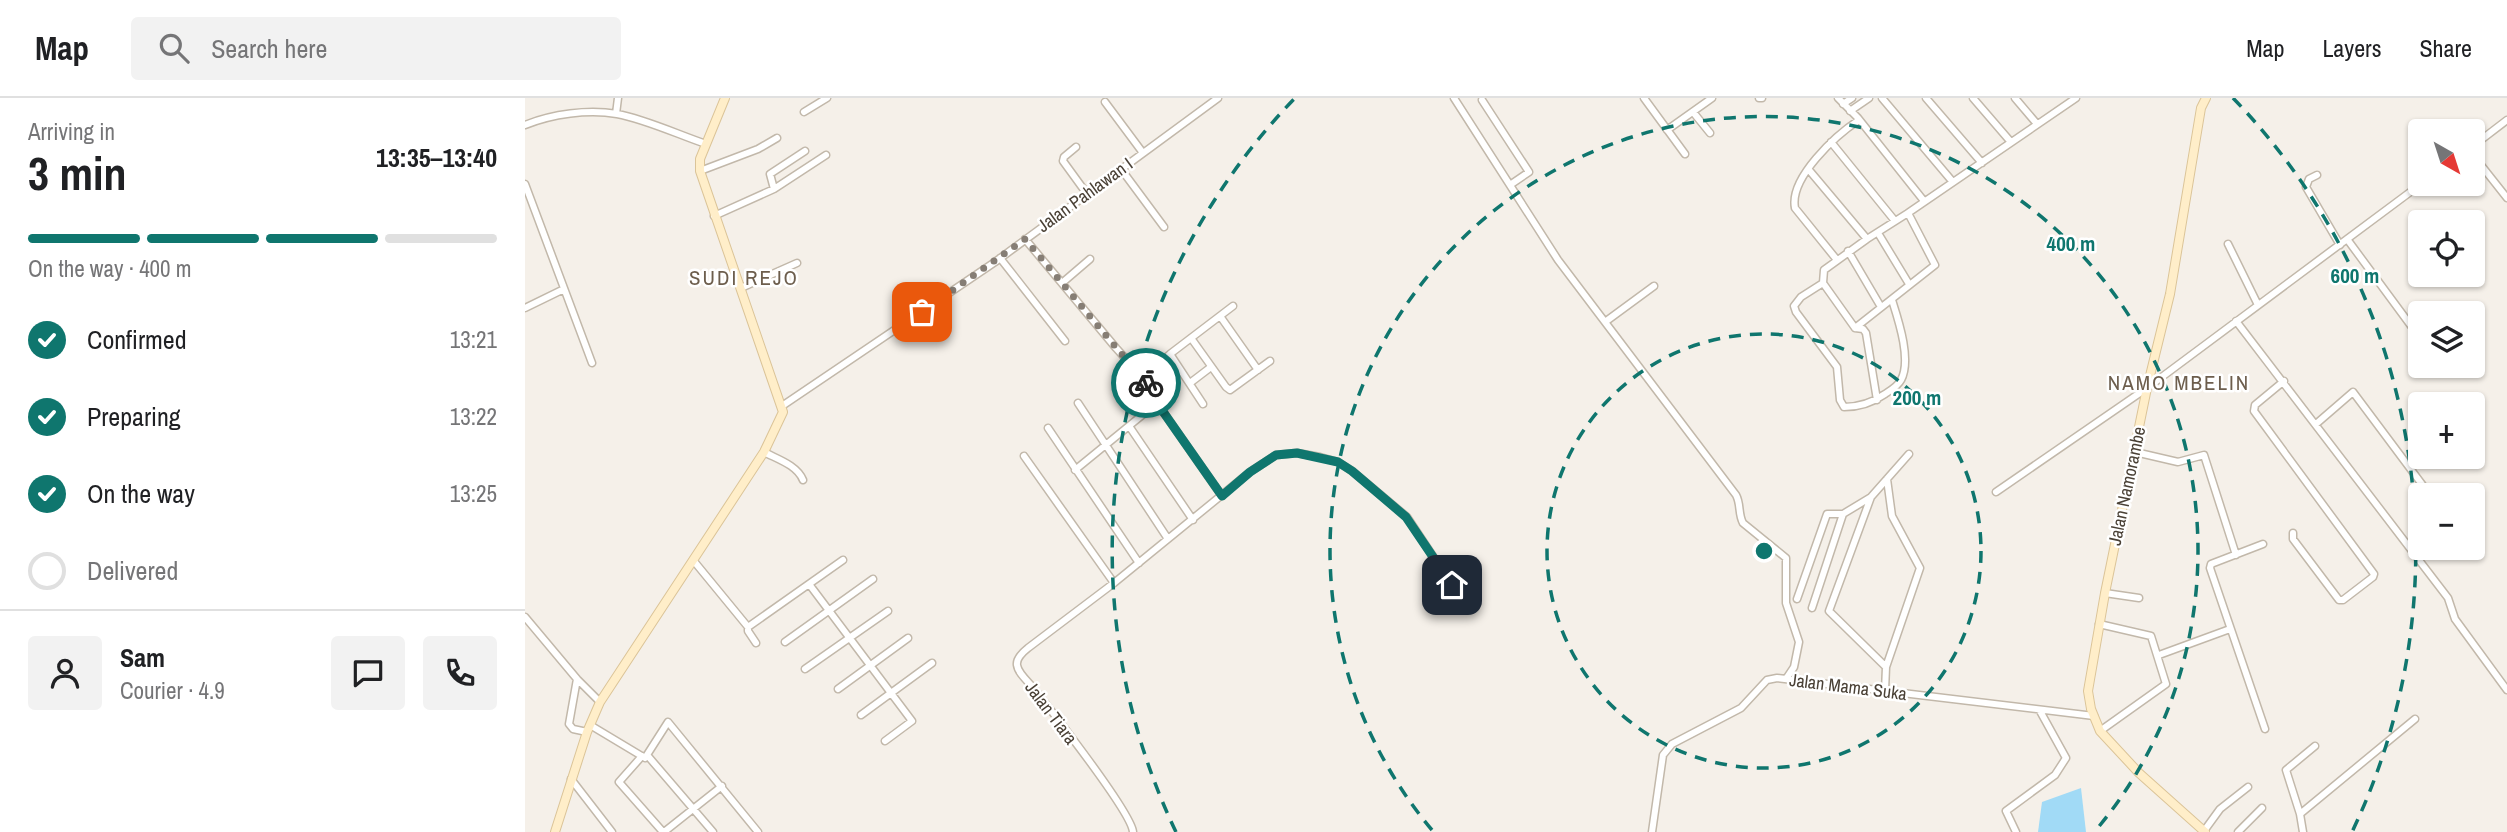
<!DOCTYPE html>
<html lang="en">
<head>
<meta charset="utf-8">
<style>
  body { margin:0; font-family:"Archivo Narrow",sans-serif; background:#f2f2f2; color:#202124; height:100vh; display:flex; flex-direction:column; font-size:26px; white-space:nowrap }
  * { box-sizing:border-box; margin:0 }
  p { font-size:23px; color:#757577 }
  .icon { flex:none; width:38px; height:38px; fill:none; stroke:currentColor; stroke-width:2; stroke-linecap:round; stroke-linejoin:round }
  .map { position:relative; flex:1; overflow:hidden }
  .side { display:flex; flex-direction:column; background:#fff; width:525px }
  .side>* { flex:none }
  .needle { width:46px; rotate:141deg }
  .controls { position:absolute; left:1883px; top:21px; display:grid; gap:14px }
  .controls a { display:grid; place-items:center; width:77px; height:77px; border-radius:7px; background:#fff; box-shadow:0 2px 5px #0004; font-size:35px }
  .pin { position:absolute; display:grid; place-items:center; width:60px; height:60px; color:#fff; margin:-30px; border-radius:14px; box-shadow:0 4px 10px #0006 }
  .courier { position:absolute; display:grid; place-items:center; width:70px; height:70px; margin:-35px; border:5px solid #0f766e; border-radius:50%; background:#fff; color:#222; box-shadow:0 2px 9px #0007 }
  .overview em { font-style:normal; font-weight:700 }
  .overview div { display:flex; flex-direction:column-reverse }
  .overview { display:flex; align-items:center; justify-content:space-between; height:119px; padding:0 28px }
  h1 { font-size:46px; font-weight:700; line-height:52px }
  .bar { display:grid; grid-template-columns:repeat(4,1fr); gap:10px 7px; align-content:center; height:84px; padding:0 28px }
  .bar i { height:9px; border-radius:5px; background:#e0e0e0 }
  .bar .selected { background:#0f766e }
  .bar p { grid-column:span 4 }
  .line { display:flex; align-items:center; gap:18px; padding:0 28px; border-top:2px solid #e0e0e0 }
  .line div { flex:1 }
  .round { display:grid; place-items:center; flex:none; width:74px; height:74px; border-radius:7px; background:#f2f2f2 }
  ol { padding:0 28px; list-style:none }
  li { display:flex; align-items:center; gap:21px; height:77px }
  li p { margin-inline-start:auto }
  li .icon { padding:7px; border-radius:50%; background:#0f766e; color:#fff; stroke-width:4 }
  li:last-child { color:#757577 }
  li i { width:38px; height:38px; border:4px solid #e0e0e0; border-radius:50% }
  header { display:flex; align-items:center; gap:42px; box-sizing:border-box; height:98px; padding:0 35px; background:#fff; border-bottom:2px solid #e0e0e0 }
  header strong { font-size:33px }
  nav { display:flex; gap:38px; margin-inline-start:auto; font-size:24px }
  .search { width:490px; height:63px; background:#f2f2f2; display:flex; align-items:center; gap:18px; box-sizing:border-box; padding:0 24px; border-radius:7px; color:#757577; font-size:26px }
  main { display:flex; flex:1; min-height:0 }
  .map>svg:first-child { display:block }
  .water { fill:#a1daf6 }
  .lines { fill:none; stroke-linecap:round; stroke-linejoin:round }
  .minor-casing { stroke:#c2b8aa; stroke-width:9 }
  .secondary-casing { stroke:#dbc498; stroke-width:10 }
  .minor { stroke:#fff; stroke-width:6 }
  .secondary { stroke:#ffeec9; stroke-width:8 }
  .done { stroke:#867e75; stroke-width:7; stroke-dasharray:0 12.6 }
  .route { stroke:#0f766e; stroke-width:9 }
  .ring { fill:none; stroke:#0f766e; stroke-width:3.5; stroke-dasharray:12 9 }
  .labels { text-anchor:middle; stroke-width:5; stroke-linejoin:round; paint-order:stroke }
  .street-label { font-size:18px; fill:#4a4136; stroke:#fff }
  .quarter-label { font-size:21px; letter-spacing:2px; fill:#6d5e4d; stroke:#fff }
  .centre { fill:#0f766e; stroke:#fff; stroke-width:3.5 }
  .ring-label { font-size:21px; text-anchor:middle; font-weight:bold; fill:#0f766e; stroke:#fff; stroke-width:5; stroke-linejoin:round; paint-order:stroke }
</style>
</head>
<body>
<header>
<strong>Map</strong>
<div class="search"><svg class="icon" aria-label="search" viewBox="0 0 24 24"><circle cx="10" cy="10" r="6"/><path d="M15 15l6 6"/></svg>Search here</div>
<nav><a>Map</a><a>Layers</a><a>Share</a></nav>
</header>
<main>
<section class="side">
<div class="overview"><div><h1>3 min</h1><p>Arriving in</p></div><em>13:35–13:40</em></div>
<div class="bar"><i class="selected"></i><i class="selected"></i><i class="selected"></i><i></i><p>On the way · 400 m</p></div>
<ol>
<li><svg class="icon" aria-label="check" viewBox="0 0 24 24"><path d="M5 12l5 5 9-10"/></svg>Confirmed<p>13:21</p></li>
<li><svg class="icon" aria-label="check" viewBox="0 0 24 24"><path d="M5 12l5 5 9-10"/></svg>Preparing<p>13:22</p></li>
<li><svg class="icon" aria-label="check" viewBox="0 0 24 24"><path d="M5 12l5 5 9-10"/></svg>On the way<p>13:25</p></li>
<li><i></i>Delivered</li>
</ol>
<div class="line" style="height:126px"><a class="round"><svg class="icon" aria-label="person" viewBox="0 0 24 24"><circle cx="12" cy="8" r="4"/><path d="M4 21q1-7 8-7t8 7"/></svg></a><div><b>Sam</b><p>Courier · 4.9</p></div><a class="round"><svg class="icon" aria-label="chat" viewBox="0 0 24 24"><path d="M4 5h16v11H9l-5 4z"/></svg></a><a class="round"><svg class="icon" aria-label="phone" viewBox="0 0 24 24"><path d="M5 4h4l2 5-3 2q2 4 5 5l2-3 5 2v4C11 20 4 13 5 4z"/></svg></a></div>
</section>
<div class="map">
<svg width="1982" height="734" viewBox="0 0 1982 734">
  <rect width="100%" height="100%" fill="#f5f0e9"/>
  <!-- water -->
  <path class="water" d="M1556,690L1561,734H1513L1517,704Z"/>
  <g class="lines">
    <!-- minor casing -->
    <g class="minor-casing">
      <path id="minor" d="M929,0L1033,162L1211,397C1216,406 1213,416 1218,425L1261,460V505L1274,544L1269,569L1261,581
        M1119,0L1160,56
        M1234,0H1237
        M1313,0L1333,20L1399,103
        M1357,0L1427,83
        M1401,0L1457,65
        M1448,0L1485,43
        M1490,0L1512,26
        M957,2L1004,74L985,87
        M580,4L618,55
        M1318,6L1327,0
        M1325,13L1344,0
        M279,14L302,0
        M1168,14L1185,35
        M91,16L93,0
        M0,27C27,16 63,11 92,16C120,21 154,37 181,46
        M1142,32L1187,0
        M1306,44L1370,123
        M1948,48L1982,22
        M551,49L539,59L538,63L562,96
        M1948,57L1982,100
        M596,71L639,129
        M1284,72L1342,141
        M175,73L233,51L252,40
        M1792,77L1784,81L1781,89L1815,147
        M0,86L67,265
        M249,91L245,76L280,53
        M189,118L249,91L301,57
        M1353,135L1384,186
        M500,141L591,250L618,280L632,305L697,398
        M1822,141L1895,240
        M1703,146L1733,207
        M1323,153L1356,209
        M475,160L540,243
        M1312,162L1270,110C1264,80 1311,37 1334,22
        M537,185L565,161
        M1298,185L1276,199L1269,208L1271,214L1312,269L1315,302L1319,309C1335,309 1347,305 1360,296C1366,292 1373,288 1376,282C1387,262 1373,221 1367,202
        M216,190L272,165
        M0,210L39,191
        M695,218L733,272
        M1711,223L1923,500L1930,521L1982,592
        M1080,224L1129,188
        M1330,230L1298,185L1299,172L1342,141L1383,115
        M666,240L701,289L705,292L745,263
        M645,256L678,306
        M618,280L645,256L708,208
        M1759,283L1730,307L1729,313L1849,476L1848,479L1818,502H1814L1768,441V435
        M665,285L686,269
        M1352,302L1341,235L1338,231L1330,230L1410,167L1383,115L1551,0
        M553,305L643,441
        M257,308L470,164L693,0
        M1791,326L1828,294L1905,397
        M604,328L668,422
        M523,330L614,465
        M239,354C252,361 272,367 278,382
        M1610,354L1653,364L1679,357L1711,457
        M499,358L589,485
        M550,372L632,305
        M1471,394L1622,290L1896,86
        M1738,446L1686,466L1685,470L1740,631
        M168,462L223,529L318,462
        M284,486L387,623L360,643
        M1580,495L1614,500
        M1272,501L1302,416H1318
        M1287,510L1318,416L1346,399
        M0,519L52,581L75,604
        M1574,526L1626,538L1641,586L1575,633
        M223,529V533L231,545
        M260,544L348,481
        M1634,557L1705,531
        M1361,569L1395,470L1367,418L1362,381
        M280,571L363,513
        M52,581L44,626L48,631L62,634
        M313,591L383,540
        M1360,593L1361,569L1304,513L1346,399L1384,356
        M336,617L407,565
        M65,627L120,660L143,624L233,734
        M122,657L188,734
        M117,658L94,684L138,734
        M46,681L87,734
        M1775,716L1761,672L1790,648
        M1679,733L1695,711L1723,689
        M139,734L197,688
        M608,734C607,715 528,615 511,593C506,586 493,576 492,567C491,560 498,554 503,550L589,485L725,374L751,357L772,355L795,359L813,364L827,373L882,419L927,487
        M1127,734L1138,657L1147,646L1216,610L1242,582L1252,580L1569,618
        M1491,734L1481,713L1530,677L1541,660L1515,613
        M1713,734L1737,710
        M1778,734L1775,716L1890,621"/>
    </g>
    <!-- secondary casing -->
    <g class="secondary-casing">
      <path id="secondary" d="M30,734L62,634L75,604L239,354L258,314L175,73V61L200,0
        M1680,734L1614,675L1575,633L1566,611L1563,593L1580,495L1622,290L1645,196L1676,10L1681,0"/>
    </g>
    <!-- minor -->
    <use href="#minor" class="minor"/>
    <!-- secondary -->
    <use href="#secondary" class="secondary"/>
  </g>
  <g class="lines">
    <!-- done -->
    <path class="done" d="M397,214L500,141L621,285"/>
    <!-- route -->
    <path class="route" d="M621,285L632,305L697,398L725,374L751,357L772,355L813,364L827,373L881,419L927,487"/>
  </g>
  <!-- distance rings -->
  <g class="ring">
    <circle cx="1239" cy="453" r="217"/>
    <path d="M907 732A434 434 0 1 1 1571 732"/>
    <path d="M651 734A652 652 0 0 1 770 0M1708 0A652 652 0 0 1 1827 734"/>
  </g>
  <g class="labels">
    <!-- street labels -->
    <g class="street-label">
      <text transform="translate(560 97) rotate(-36)" y="6">Jalan Pahlawan I</text>
      <text transform="translate(1602 388) rotate(-78)" y="6">Jalan Namorambe</text>
      <text transform="translate(1323 589) rotate(7)" y="6">Jalan Mama Suka</text>
      <text transform="translate(526 615) rotate(53)" y="6">Jalan Tiara</text>
    </g>
    <!-- quarter labels -->
    <g class="quarter-label">
      <text x="219" y="187">SUDI REJO</text>
      <text x="1654" y="292">NAMO MBELIN</text>
    </g>
  </g>
  <circle cx="1239" cy="453" r="10" class="centre"/>
  <g class="ring-label">
    <text x="1546" y="153">400 m</text>
    <text x="1830" y="185">600 m</text>
    <text x="1392" y="307">200 m</text>
  </g>
</svg>
<div class="controls">
<a><svg class="needle" viewBox="-14 -14 28 28"><path d="M0-13l5 13h-10z" fill="#e53935"/><path d="M0 13l5-13h-10z" fill="#757577"/></svg></a>
<a><svg class="icon" aria-label="locate" viewBox="0 0 24 24"><circle cx="12" cy="12" r="6"/><path d="M12 2v4M12 18v4M2 12h4M18 12h4"/></svg></a>
<a><svg class="icon" aria-label="layers" viewBox="0 0 24 24"><path d="M12 4l9 5-9 5-9-5zM3 14l9 5 9-5"/></svg></a>
<a>+</a>
<a>−</a>
</div>
<div class="pin" style="left:397px;top:214px;background:#ea580c"><svg class="icon" aria-label="bag" viewBox="0 0 24 24"><path d="M5 8h14l-1 12H6zM9 8a3 3 0 0 1 6 0"/></svg></div>
<div class="pin" style="left:927px;top:487px;background:#1f2937"><svg class="icon" aria-label="home" viewBox="0 0 24 24"><path d="M3 11l9-7 9 7M6 9v11h12V9"/></svg></div>
<div class="courier" style="left:621px;top:285px"><svg class="icon" aria-label="bike" viewBox="0 0 24 24"><circle cx="6" cy="16" r="4"/><circle cx="18" cy="16" r="4"/><path d="M6 16l4-8h5l3 8M10 8l3 8H6M13 5h3"/></svg></div>
</div>
</main>
</body>
</html>
